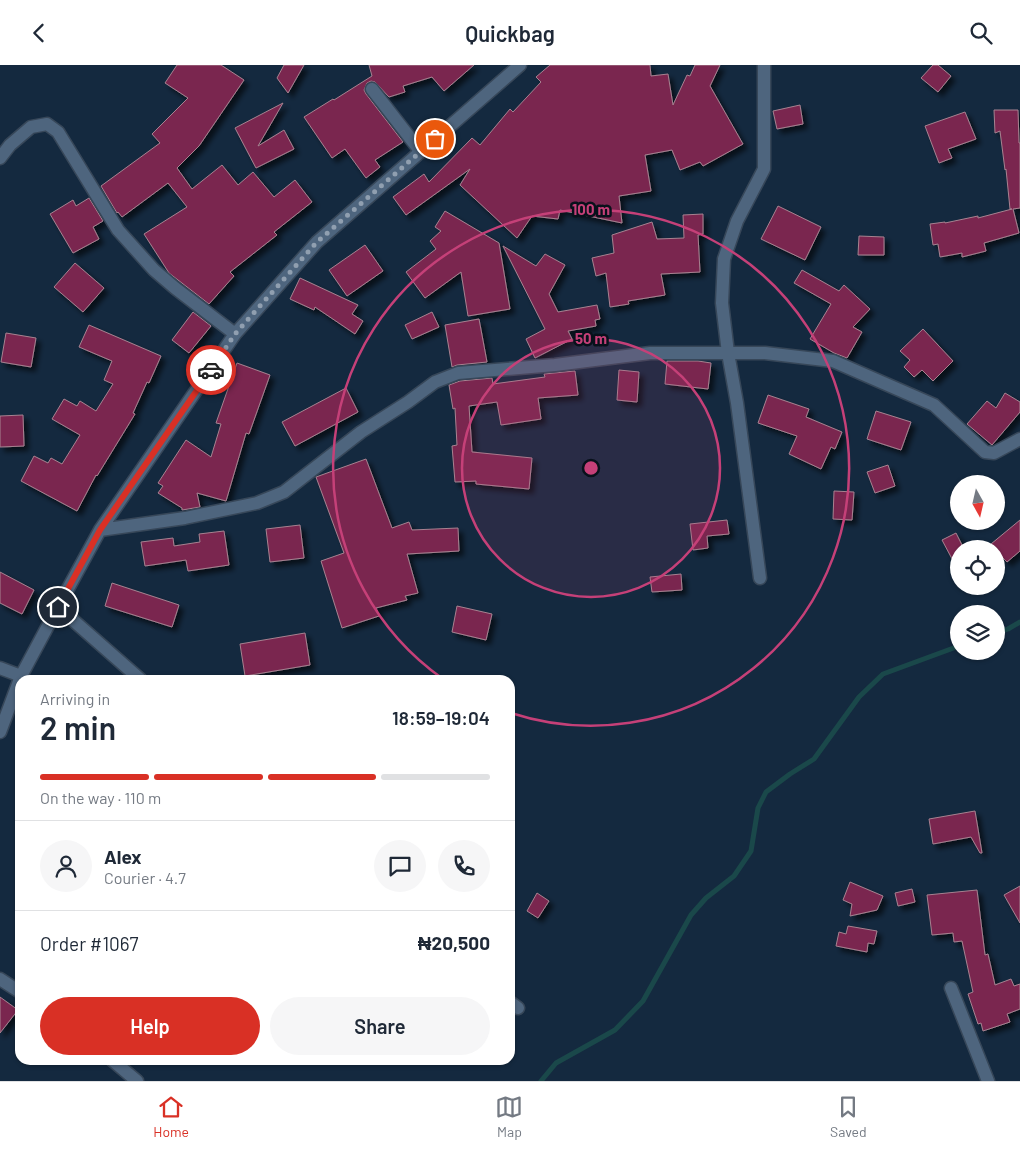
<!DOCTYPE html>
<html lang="en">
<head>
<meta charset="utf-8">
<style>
  body { margin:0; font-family:Barlow,sans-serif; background:#f6f6f7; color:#1f2937; height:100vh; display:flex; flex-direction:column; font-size:19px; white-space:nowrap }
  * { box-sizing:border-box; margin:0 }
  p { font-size:16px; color:#747a83 }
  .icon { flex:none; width:28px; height:28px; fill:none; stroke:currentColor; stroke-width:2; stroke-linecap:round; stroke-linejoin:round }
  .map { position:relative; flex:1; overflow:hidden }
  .side { position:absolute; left:15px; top:610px; width:500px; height:390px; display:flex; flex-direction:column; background:#fff; border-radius:15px; box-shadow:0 1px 4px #0004 }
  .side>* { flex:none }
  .needle { width:32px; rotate:172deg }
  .fabs { position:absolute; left:950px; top:410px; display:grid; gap:10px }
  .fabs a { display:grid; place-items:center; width:55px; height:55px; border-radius:50%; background:#fff; box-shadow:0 1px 4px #0004; font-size:25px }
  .pin { position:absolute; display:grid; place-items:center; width:42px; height:42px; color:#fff; margin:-21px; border:2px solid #fff; border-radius:50%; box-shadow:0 1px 5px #0007 }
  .courier { position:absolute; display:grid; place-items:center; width:50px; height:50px; margin:-25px; border:4px solid #d93025; border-radius:50%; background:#fff; color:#222; box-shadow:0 1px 6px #0007 }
  .headline em { font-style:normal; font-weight:600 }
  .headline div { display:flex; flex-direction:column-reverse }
  .headline { display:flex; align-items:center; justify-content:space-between; height:85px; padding:0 25px }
  h1 { font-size:32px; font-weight:600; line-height:38px }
  .bar { display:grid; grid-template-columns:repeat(4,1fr); gap:8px 5px; align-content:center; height:60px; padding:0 25px }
  .bar i { height:6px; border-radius:4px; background:#e0e1e3 }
  .bar .current { background:#d93025 }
  .bar p { grid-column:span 4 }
  .line { display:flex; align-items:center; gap:12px; padding:0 25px; border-top:1px solid #e0e1e3 }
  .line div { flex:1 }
  .round { display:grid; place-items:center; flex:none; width:52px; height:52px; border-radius:26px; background:#f6f6f7 }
  .cta { display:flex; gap:10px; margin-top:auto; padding:10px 25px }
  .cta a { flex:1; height:58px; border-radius:30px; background:#d93025; color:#fff; font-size:20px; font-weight:600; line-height:58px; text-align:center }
  .cta a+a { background:#f6f6f7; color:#1f2937 }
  header { display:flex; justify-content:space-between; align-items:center; height:65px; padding:0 25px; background:#fff; font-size:22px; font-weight:600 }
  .menu { display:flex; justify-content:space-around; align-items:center; height:70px; border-top:1px solid #e0e1e3; background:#fff; font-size:14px; color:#747a83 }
  .menu a { display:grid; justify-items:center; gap:2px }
  .menu .current { color:#d93025 }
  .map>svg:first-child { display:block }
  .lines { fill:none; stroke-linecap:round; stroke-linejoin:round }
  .stream { stroke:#1a484a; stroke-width:5 }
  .building { fill:#7a2650; stroke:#a78290; filter:url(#shadow) }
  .street-casing { stroke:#374759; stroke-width:15 }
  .street { stroke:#4e657e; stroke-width:12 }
  .done { stroke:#909fb0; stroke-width:5; stroke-dasharray:0 9 }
  .route { stroke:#d93025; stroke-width:6 }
  .ring { fill:none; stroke:#c54078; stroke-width:2.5 }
  .centre { fill:#c54078; stroke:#08111b; stroke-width:2.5 }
  .ring-label { font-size:15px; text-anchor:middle; font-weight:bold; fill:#c54078; stroke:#08111b; stroke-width:5; stroke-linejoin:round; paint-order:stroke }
</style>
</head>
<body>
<header><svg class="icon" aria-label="back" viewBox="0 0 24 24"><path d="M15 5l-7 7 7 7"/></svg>Quickbag<svg class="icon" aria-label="search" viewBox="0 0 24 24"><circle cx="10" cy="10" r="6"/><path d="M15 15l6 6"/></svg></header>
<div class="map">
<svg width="1020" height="1016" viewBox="0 0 1020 1016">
  <defs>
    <filter id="shadow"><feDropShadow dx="4.5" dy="4.5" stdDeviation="2.5" flood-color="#0009"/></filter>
  </defs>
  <rect width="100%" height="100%" fill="#14293f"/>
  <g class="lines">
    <!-- stream -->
    <path class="stream" d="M996,568L1008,564L1020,557
      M541,1016L556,998L615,965L643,936L691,850L706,833L734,811L751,786L758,743L766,727L790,709L814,694L859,632L883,609L959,581"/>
  </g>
  <!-- building -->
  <path class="building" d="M177,0H221L244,15L199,81L177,103L192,124L222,100L238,120L253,107L274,132L295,115L312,137L274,167L277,170L230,207L234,211L209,239L169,208L144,169L187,142L168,118L122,152L118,147L117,148L101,121L160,78L152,69L188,33L165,18Z
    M284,0H304L288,28L277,13Z
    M369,0H474L444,26L432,12L403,21L405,27L389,32L375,17L371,16L367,18L364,25L366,29L403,77L375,95L380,102L366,113L345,84L332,93L304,52L333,34L334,35L372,11Z
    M550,0H650L651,11L668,9L673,40L687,10L690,11L695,0H720L710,21L743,79L703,101L700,97L680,105L672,85L645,90L651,126L619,131L622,158L560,145L558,154L532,151L517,173L460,120L470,104L406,150L393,132L424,109L429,117L472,73L480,80L510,44L513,47L541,17L536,12Z
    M933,0H938L951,11L938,27L921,13Z
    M283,38L258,81L284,65L294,84L256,103L235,63Z
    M800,40L803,59L777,64L773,46Z
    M994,45H1018L1019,78H1020V143L1013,144L1019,168L984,178L986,186L962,192V188L940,192L938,179L933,180L930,159L945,157V158L978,151V153L1012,144H1010L1006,104L1005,105L1000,66L995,68Z
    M965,47L976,74L948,84L952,93L939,98L925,61Z
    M89,133L103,156L93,162L99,174L73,188L50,149L73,135L76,141Z
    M778,141L821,162L805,195L761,174Z
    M445,146L499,178L510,244L468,251L461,207L425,233L406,207L436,184L430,176L441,166L435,162Z
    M703,149V169L698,170L700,207L661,209L665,230L628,236L629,239L610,242L606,208L596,211L592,193L614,188L612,170L652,157L657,174L684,173L683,150Z
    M859,171L884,172V190H858Z
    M365,180L383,206L347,231L329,205Z
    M503,181L536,201L545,189L565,200L549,229L558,247L597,240L600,254L595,255L596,261L568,266L572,274L535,293L526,274L545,264Z
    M75,198L104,223L83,247L54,222Z
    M802,205L839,226L844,220L870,244L853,262L862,267L847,293L834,288L810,274L831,239L794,218Z
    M300,213L358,240L352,249L363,256L355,269L315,242L314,245L290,234Z
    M193,247L211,261L189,288L172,275Z
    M432,247L439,262L412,274L405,260Z
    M479,254L487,297L457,300L452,302L445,260Z
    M89,260L161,291L149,318L147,317L133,348L135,349L97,411L96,410L77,446L21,416L34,391L48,398L51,393L62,399L80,370L52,354L64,334L77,341L80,336L96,346L113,319L104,315L112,296L79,282Z
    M923,264L953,296L933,316L922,305L914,312L904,302L910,295L900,286Z
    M6,268L36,273L31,302L1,297Z
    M667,296H698L711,298L708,324L665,319Z
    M237,298L270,310L249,369L246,368L226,436L197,428L200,442L182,445V443L158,428L163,421L158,418L186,375L211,392L221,359L216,358Z
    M619,305L639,307L637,337L617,335Z
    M575,306L578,330L538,333L541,354L501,360L497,337L469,341L472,387L532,393L529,424L476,419V416L455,417L452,381L457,380L455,343L453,344L449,320L460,316L492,313L493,319L545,312L544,309Z
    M346,323L358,347L295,381L282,357Z
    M1005,328L1020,337V347L992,380L967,359L987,336L996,343Z
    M768,330L809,344L806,352L842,367L835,384L831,382L821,404L789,389L797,371L758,358Z
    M876,346L911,357L901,385L867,374Z
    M23,350L24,381L0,382V351Z
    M366,394L392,463L409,457L412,465L458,463L459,486L407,489L418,528L405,531L407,535L376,543L379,551L342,563L321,496L344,488L316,412Z
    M888,400L895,421L875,428L867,407Z
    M834,426L854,427L852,455L833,454Z
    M727,455L729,469L707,471L708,483L693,485L690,459Z
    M1020,455V486L1007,497L996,486V484H995L991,479Z
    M300,460L304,493L270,497L266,464Z
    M224,466L229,500L188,506L186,495L145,501L141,477L173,473L174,481L200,477L199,469Z
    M956,468L964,484H959V507L942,475Z
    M0,507L34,525L22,549L0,538Z
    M681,509L682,525L652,527L650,512Z
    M112,518L179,540L172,562L105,541Z
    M457,541L492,549L486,575L452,567Z
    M305,568L310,600L245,611L240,579Z
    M975,746L982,788H980L971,772L933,779L929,754Z
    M850,817L883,831L877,845L850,851L852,839L843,835Z
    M1020,821V858L1004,830Z
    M912,824L915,837L898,841L895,828Z
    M977,825L985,890L988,889L995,920L1011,914L1014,921L1020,919V944L1007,949L1010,957L983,966L981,958L978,959L968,929L973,927L962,876L954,877L953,868L932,870L927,830Z
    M537,828L549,836L538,853L527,846Z
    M848,861L877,866L874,879L868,878L867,887L836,881L839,867L846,869Z
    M0,932L18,945L0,968Z"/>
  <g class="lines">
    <!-- street casing -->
    <g class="street-casing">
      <path id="street" d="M372,24L421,87
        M0,93L10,80L31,62L47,59L58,67L118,165L154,205L175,223L235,269
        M100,465L185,453L257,438L284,427L361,367L408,337L435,317L458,308L555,300L650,288H765L833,296L934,340L985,387L994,388L1020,374
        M760,513L737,338L728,288L722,238L724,194L737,156L764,104V0
        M58,542L141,615
        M0,603L21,611
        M0,667L21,611L58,542L100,465L235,269L317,177L520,0
        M0,914L20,927
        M951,923L988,1016
        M510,937L518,943
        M112,995L137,1016"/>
    </g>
    <!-- street -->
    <use href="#street" class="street"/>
  </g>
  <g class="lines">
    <!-- done -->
    <path class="done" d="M211,305L235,269L317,177L435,74"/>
    <!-- route -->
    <path class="route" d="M58,542L100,465L211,305"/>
  </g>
  <!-- distance rings -->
  <circle cx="591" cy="403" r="129" fill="#c54078" fill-opacity=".12"/>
  <g class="ring">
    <circle cx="591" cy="403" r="129"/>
    <path d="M443 614A258 258 0 1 1 511 648"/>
  </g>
  <circle cx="591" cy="403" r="8" class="centre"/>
  <g class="ring-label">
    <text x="591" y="150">100 m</text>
    <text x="591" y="279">50 m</text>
  </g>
</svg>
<div class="fabs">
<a><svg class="needle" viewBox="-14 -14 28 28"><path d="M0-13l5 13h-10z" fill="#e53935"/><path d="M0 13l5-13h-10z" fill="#747a83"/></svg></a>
<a><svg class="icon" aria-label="locate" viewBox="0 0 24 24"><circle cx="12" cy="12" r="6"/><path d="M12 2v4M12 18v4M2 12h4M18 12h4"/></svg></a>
<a><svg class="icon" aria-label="layers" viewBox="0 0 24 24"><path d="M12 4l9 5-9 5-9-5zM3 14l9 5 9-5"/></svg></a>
</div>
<div class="pin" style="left:435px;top:74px;background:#ea580c"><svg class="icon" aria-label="bag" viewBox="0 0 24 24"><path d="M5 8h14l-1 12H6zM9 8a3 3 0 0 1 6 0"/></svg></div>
<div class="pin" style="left:58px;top:542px;background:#1f2937"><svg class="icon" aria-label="home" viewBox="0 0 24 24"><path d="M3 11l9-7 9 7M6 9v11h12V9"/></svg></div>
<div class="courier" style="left:211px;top:305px"><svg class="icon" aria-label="car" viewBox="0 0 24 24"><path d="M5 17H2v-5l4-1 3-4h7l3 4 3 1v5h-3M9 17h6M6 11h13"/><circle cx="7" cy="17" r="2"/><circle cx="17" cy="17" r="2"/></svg></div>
<section class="side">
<div class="headline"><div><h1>2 min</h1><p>Arriving in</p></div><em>18:59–19:04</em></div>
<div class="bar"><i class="current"></i><i class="current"></i><i class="current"></i><i></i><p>On the way · 110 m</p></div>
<div class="line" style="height:90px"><a class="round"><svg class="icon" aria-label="person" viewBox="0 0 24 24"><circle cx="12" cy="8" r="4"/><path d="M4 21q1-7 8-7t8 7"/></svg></a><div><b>Alex</b><p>Courier · 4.7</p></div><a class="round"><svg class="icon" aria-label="chat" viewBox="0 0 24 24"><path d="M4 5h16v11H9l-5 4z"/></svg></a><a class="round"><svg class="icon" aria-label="phone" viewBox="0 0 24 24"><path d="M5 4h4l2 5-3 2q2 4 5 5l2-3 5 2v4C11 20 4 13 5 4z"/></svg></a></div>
<div class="line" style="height:65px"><div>Order #1067</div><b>₦20,500</b></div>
<div class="cta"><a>Help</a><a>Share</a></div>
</section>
</div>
<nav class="menu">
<a class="current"><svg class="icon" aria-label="home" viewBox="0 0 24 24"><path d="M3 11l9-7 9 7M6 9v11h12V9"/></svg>Home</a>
<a><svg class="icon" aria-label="map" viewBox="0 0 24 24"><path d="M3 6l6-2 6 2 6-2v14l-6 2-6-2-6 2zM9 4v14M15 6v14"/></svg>Map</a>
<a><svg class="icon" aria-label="saved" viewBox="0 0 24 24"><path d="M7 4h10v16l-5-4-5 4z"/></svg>Saved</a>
</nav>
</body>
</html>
